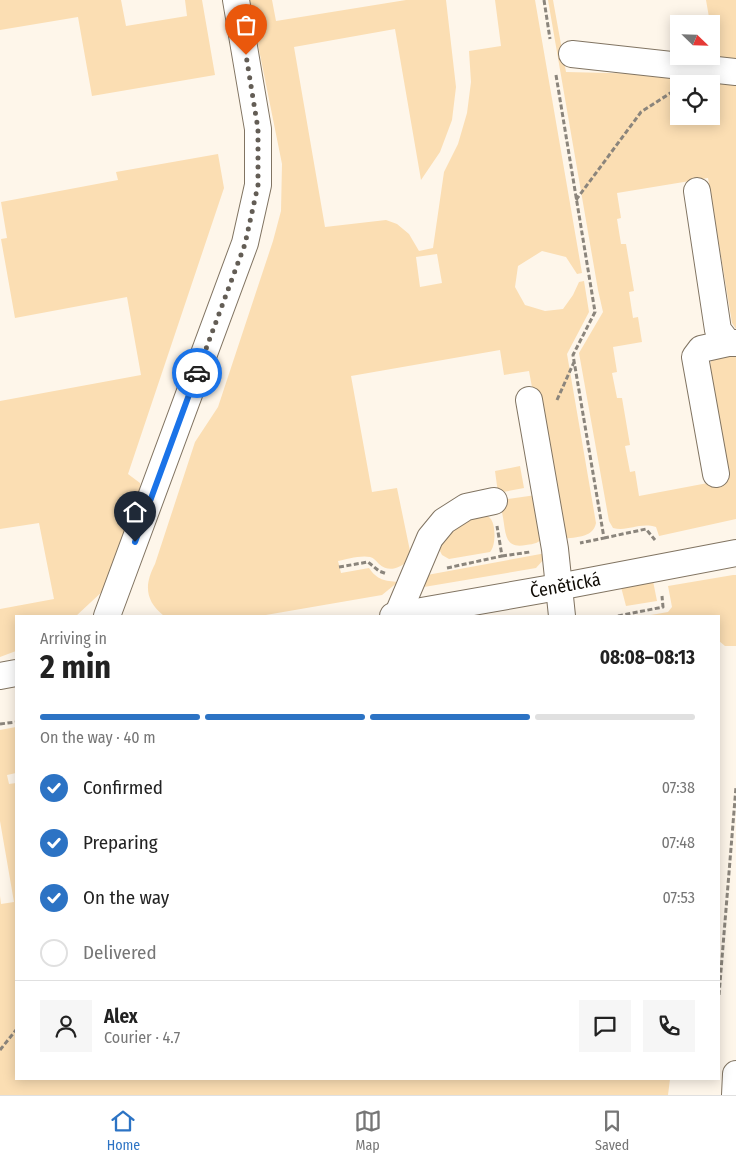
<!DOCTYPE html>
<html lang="en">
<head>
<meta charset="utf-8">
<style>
  body { margin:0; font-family:"Fira Sans Condensed",sans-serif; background:#f6f6f6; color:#222; height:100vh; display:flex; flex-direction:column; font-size:19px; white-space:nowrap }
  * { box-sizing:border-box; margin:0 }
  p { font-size:16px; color:#767676 }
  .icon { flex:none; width:28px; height:28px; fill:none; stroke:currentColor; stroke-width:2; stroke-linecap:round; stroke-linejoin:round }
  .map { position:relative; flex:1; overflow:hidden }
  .panel { position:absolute; left:15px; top:615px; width:705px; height:465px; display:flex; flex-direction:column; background:#fff; border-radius:0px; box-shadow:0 2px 12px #0003 }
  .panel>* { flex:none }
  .needle { width:32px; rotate:113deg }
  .controls { position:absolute; left:670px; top:15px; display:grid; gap:10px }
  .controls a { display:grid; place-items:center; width:50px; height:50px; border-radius:0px; background:#fff; box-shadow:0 2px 12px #0003; font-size:25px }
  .pin { position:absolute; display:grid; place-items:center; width:42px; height:42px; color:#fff; margin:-51px -21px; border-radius:50% 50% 50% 0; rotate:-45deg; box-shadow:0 0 5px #0007 }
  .pin .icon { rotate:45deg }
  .courier { position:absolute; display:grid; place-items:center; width:50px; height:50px; margin:-25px; border:4px solid #1a73e8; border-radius:50%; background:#fff; color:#222; box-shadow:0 1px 6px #0007 }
  .overview em { font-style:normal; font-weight:700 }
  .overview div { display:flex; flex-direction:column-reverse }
  .overview { display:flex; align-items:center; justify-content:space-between; height:85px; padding:0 25px }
  h1 { font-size:32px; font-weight:700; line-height:38px }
  .bar { display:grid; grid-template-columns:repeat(4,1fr); gap:8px 5px; align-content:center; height:60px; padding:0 25px }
  .bar i { height:6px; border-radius:4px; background:#e0e0e0 }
  .bar .on { background:#2c73c4 }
  .bar p { grid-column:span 4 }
  .line { display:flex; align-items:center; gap:12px; padding:0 25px; border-top:1px solid #e0e0e0 }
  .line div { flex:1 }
  .round { display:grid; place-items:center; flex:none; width:52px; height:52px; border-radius:0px; background:#f6f6f6 }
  ol { padding:0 25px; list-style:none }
  li { display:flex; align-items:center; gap:15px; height:55px }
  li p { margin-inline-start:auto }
  li .icon { padding:5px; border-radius:50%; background:#2c73c4; color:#fff; stroke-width:4 }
  li:last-child { color:#767676 }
  li i { width:28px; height:28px; border:2px solid #e0e0e0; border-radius:50% }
  .tab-bar { display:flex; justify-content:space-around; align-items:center; height:70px; border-top:1px solid #e0e0e0; background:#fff; font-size:14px; color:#767676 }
  .tab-bar a { display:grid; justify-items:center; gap:2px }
  .tab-bar .on { color:#2c73c4 }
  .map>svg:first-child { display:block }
  .green { fill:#fbdeb3; fill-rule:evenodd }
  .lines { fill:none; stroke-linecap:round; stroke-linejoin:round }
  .minor-casing { stroke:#817462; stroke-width:28 }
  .path { stroke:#8b857c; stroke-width:3; stroke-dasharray:5 2.5; stroke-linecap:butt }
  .minor { stroke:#fff; stroke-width:26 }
  .done { stroke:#635d55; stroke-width:5; stroke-dasharray:0 9 }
  .route { stroke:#1a73e8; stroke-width:6 }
  .labels { text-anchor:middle; stroke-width:4.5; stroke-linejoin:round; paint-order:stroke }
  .street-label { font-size:18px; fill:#0f0b05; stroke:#fff }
</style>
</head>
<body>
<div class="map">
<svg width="736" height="1095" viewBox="0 0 736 1095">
  <rect width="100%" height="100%" fill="#fef6ea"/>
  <!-- green -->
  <path class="green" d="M0,0H121L126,26L187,16L185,0H202L215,75L92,96L78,17L0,30Z
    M249,0H272L276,21L406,0H446L456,87L452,120L440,152L421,180L395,29L294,47L325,227L386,220L397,224L409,234L419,251L433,248L444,172L458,144L467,113L471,82L469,51L501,46L495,0H535L582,273L577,274L566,257L542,251L518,266L515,287L525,305L545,311L563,309L573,295L579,282L584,281L589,312L567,354L596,523C593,539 573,537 560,539L529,371L504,375L500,350L351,376L372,492L397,488L410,551L408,561C399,568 389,573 379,564C376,561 374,558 370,557C361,555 346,559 338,561L341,573L369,568C377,580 385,581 398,582L382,595L260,616H164C145,601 144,585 155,564L195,442L218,407L273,241L281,211L282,164ZM437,254L442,283L420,287L416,257Z
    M548,0H553L566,72L736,76V329L732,323L708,178L617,193L621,218L617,219L621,244H626L634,291L629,292L633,318L638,317L642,342L613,347L617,372L612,373L617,398H622L630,445L625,446L630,472L635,471L639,496L729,479L710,368L711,359L736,353V519L659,536L656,527C639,522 628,532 613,528L609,521L579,353L603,312L598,290ZM679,84H711V116H679Z
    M706,0H736V61L667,59V54L679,52V56H711V46H714Z
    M218,154L224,188L128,474L140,483L142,503L105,589L76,616H16V651L0,657V609L54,599L39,523L0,529V401L141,375L127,297L15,318L1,239L7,238L1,202L118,180L116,172Z
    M520,466L524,488L498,493L495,471Z
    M536,495L544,537C538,543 535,544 526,545C501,550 507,528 501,509L508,499Z
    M479,513C483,514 487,515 490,518C496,524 496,546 490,552L449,559L442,555L439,549L451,530Z
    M546,553L545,558L536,568L424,587L427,575Z
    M733,575H736V646H725L719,641V616H645L668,612L672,607L668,586Z
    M653,581L657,601L626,606L621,587Z
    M16,727V773L7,775L9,784L16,783V1079H670L668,1095H0V896L1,904L14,902L0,821V730Z"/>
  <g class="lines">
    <!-- minor casing -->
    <g class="minor-casing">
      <g id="minor">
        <path d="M572,54L736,72"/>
        <path d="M697,191L718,330L728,343H736"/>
        <path d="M529,400L555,549L562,616"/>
        <path d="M716,474L695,357L701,349L728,343"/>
        <path d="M107,616L245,243L258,185V129L236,0"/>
        <path id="s1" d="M393,616L558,587L736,553"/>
        <path d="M397,616L430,538L444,521L466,507L494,501"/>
        <path d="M0,676L16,673"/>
        <path d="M735,1095L736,1074"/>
      </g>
    </g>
    <!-- path -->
    <path class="path" d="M544,0L550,39
      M556,75L595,312L573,355L604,538L580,543
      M576,200L641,112L672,92
      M557,400L574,362
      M604,538L646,529L655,540
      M502,556L530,552
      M339,567L368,562L379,571L387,574
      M447,568L502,556L497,526
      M618,616L663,607L662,596
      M0,724L16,722
      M719,995L736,787
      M0,1050L16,1030"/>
    <!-- minor -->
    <use href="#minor" class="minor"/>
  </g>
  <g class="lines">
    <!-- done -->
    <path class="done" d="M197,373L245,244L258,185V129L246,55"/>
    <!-- route -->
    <path class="route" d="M135,542L197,373"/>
  </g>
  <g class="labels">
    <!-- street labels -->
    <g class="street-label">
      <text dy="6" stroke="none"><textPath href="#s1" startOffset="175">Čenětická</textPath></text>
    </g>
  </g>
</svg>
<div class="controls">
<a><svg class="needle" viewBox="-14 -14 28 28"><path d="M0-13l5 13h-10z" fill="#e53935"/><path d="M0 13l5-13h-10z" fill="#767676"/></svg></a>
<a><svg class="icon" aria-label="locate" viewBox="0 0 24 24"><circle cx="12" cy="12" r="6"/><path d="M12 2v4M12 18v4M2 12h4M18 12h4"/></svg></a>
</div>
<div class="pin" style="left:246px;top:55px;background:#ea580c"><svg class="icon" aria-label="bag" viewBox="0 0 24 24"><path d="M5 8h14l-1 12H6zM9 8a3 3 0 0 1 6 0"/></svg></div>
<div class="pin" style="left:135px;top:542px;background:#1f2937"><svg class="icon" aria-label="home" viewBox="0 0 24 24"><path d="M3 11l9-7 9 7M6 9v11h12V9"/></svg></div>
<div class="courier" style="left:197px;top:373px"><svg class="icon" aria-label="car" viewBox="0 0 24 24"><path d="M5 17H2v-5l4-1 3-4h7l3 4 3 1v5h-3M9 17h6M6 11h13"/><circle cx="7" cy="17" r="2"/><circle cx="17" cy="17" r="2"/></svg></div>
<section class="panel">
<div class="overview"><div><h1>2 min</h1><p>Arriving in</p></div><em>08:08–08:13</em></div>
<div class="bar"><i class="on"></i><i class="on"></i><i class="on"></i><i></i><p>On the way · 40 m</p></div>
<ol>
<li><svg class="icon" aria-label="check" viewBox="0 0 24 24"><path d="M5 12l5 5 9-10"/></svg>Confirmed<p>07:38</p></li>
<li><svg class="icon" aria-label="check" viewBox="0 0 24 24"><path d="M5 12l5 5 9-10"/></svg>Preparing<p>07:48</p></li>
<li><svg class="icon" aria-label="check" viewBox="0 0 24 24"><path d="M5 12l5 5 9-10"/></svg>On the way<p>07:53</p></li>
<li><i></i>Delivered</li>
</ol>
<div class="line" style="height:90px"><a class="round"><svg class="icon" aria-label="person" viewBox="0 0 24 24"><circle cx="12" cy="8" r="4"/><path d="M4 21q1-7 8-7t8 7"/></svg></a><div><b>Alex</b><p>Courier · 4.7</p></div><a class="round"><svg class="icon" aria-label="chat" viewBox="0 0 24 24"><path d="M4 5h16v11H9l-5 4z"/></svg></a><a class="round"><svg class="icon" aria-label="phone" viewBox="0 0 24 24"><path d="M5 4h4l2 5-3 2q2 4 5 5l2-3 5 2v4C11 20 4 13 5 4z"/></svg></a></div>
</section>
</div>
<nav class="tab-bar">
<a class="on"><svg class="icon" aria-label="home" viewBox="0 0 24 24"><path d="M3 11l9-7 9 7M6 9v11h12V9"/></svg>Home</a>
<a><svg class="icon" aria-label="map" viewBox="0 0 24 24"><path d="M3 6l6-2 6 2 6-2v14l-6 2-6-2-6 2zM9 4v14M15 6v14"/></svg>Map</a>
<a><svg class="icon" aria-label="saved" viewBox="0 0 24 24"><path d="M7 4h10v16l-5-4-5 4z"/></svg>Saved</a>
</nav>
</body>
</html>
